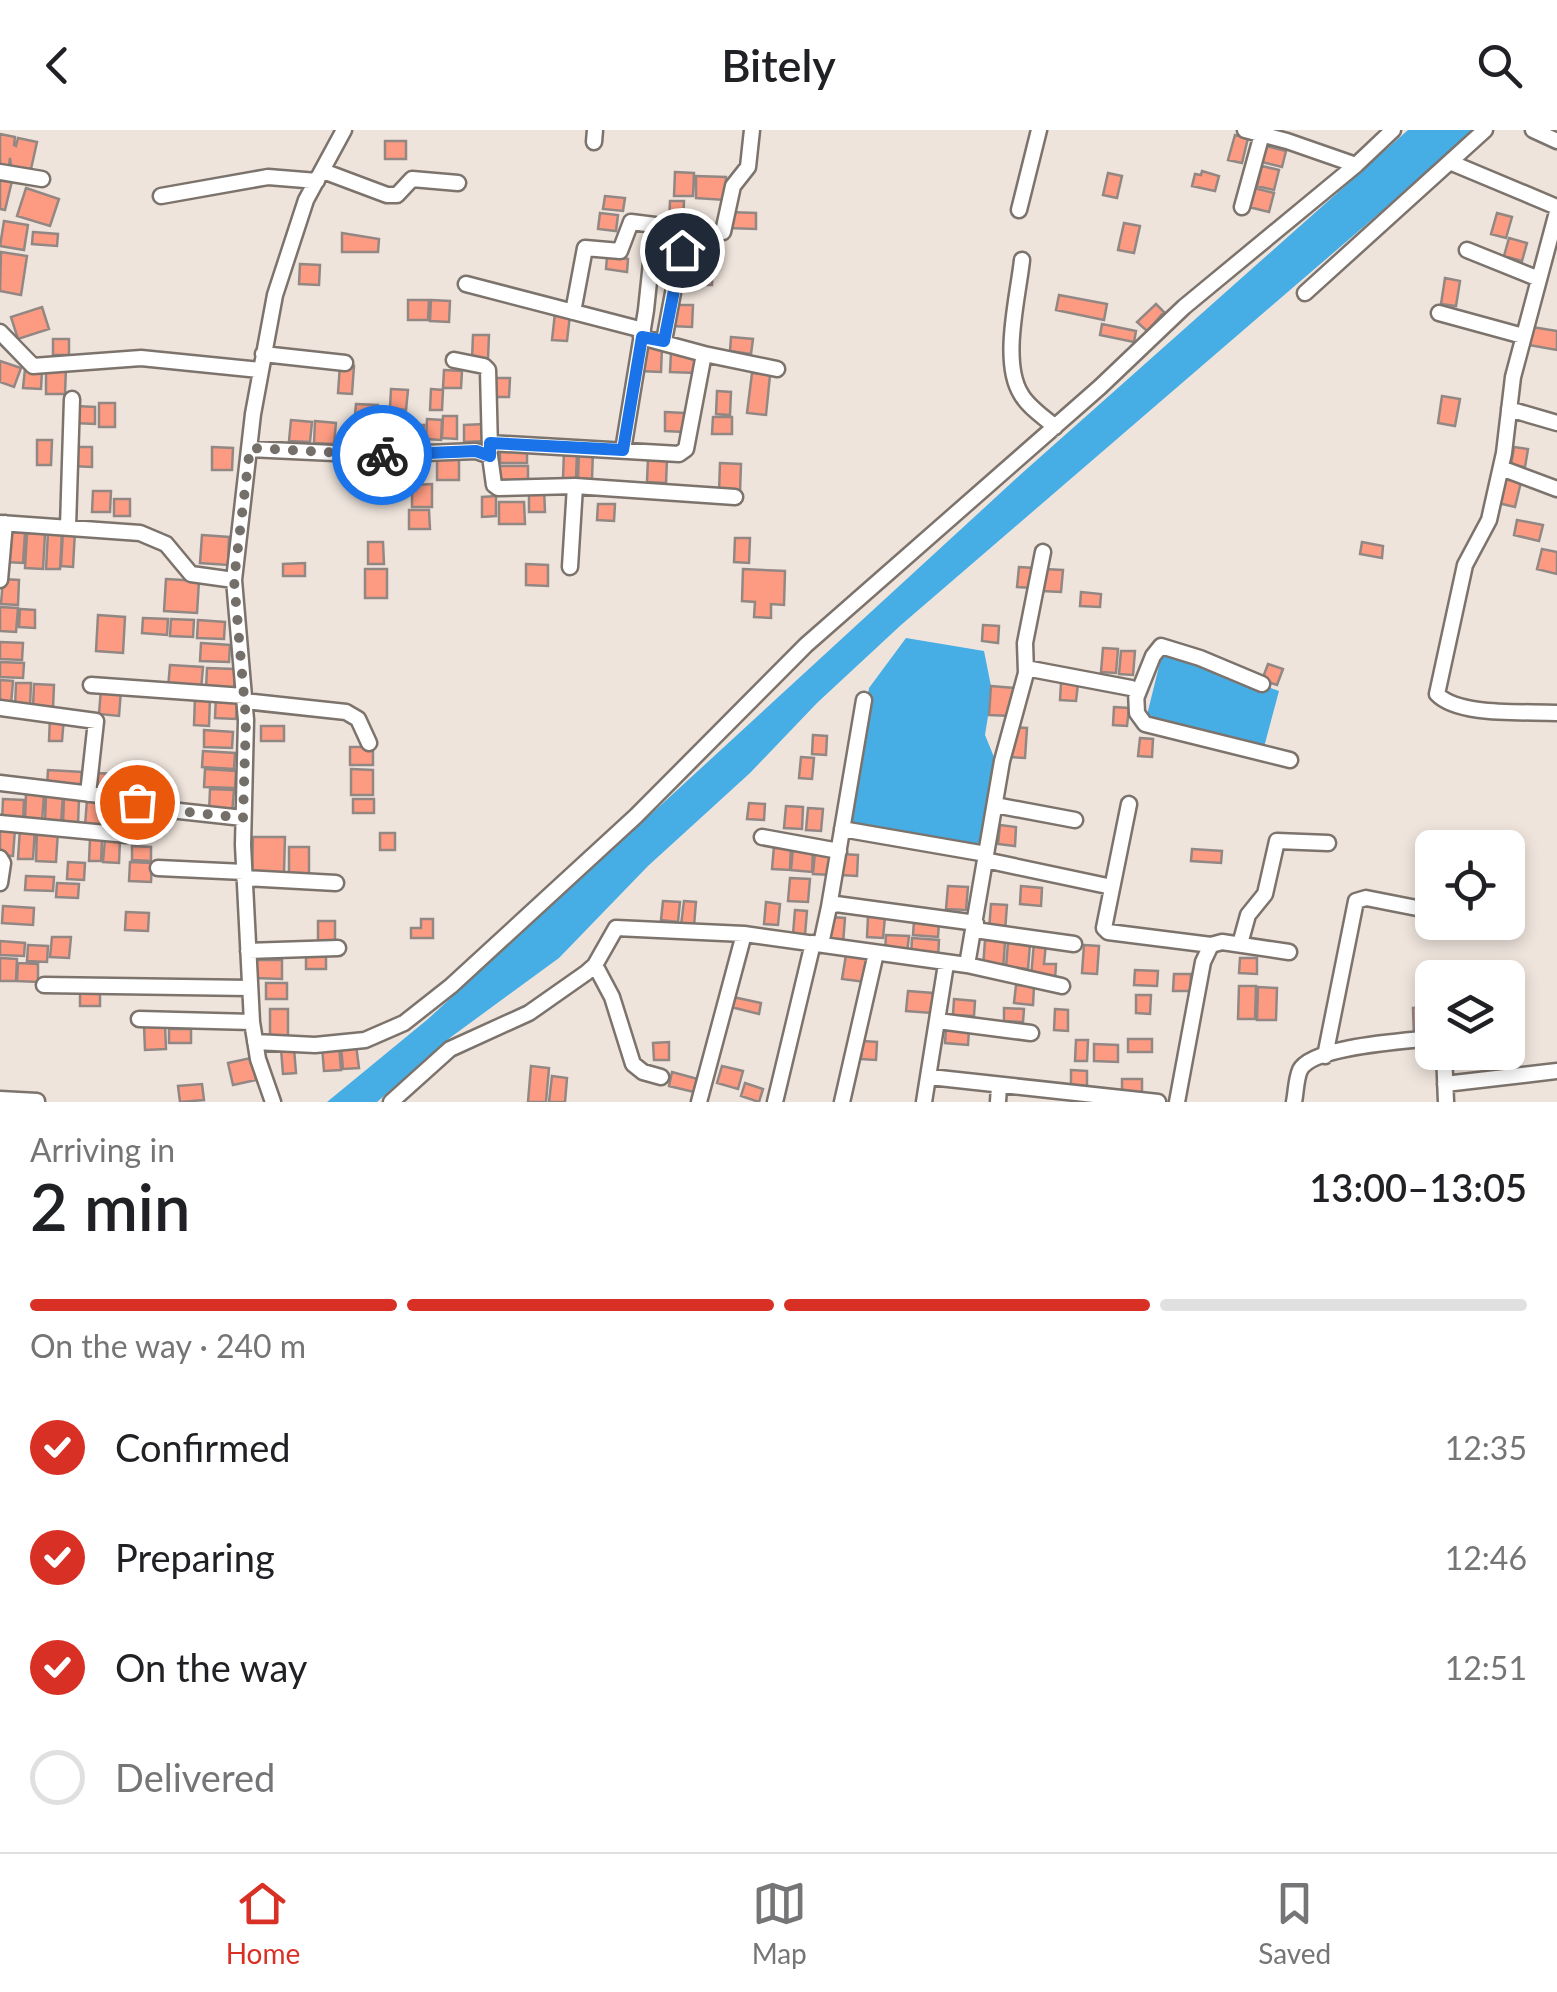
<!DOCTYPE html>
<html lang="en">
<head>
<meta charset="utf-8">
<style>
  body { margin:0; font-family:Lato,sans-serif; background:#f2f2f2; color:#202124; height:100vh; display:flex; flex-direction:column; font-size:38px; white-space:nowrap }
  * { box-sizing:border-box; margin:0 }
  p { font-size:32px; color:#757577 }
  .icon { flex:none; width:55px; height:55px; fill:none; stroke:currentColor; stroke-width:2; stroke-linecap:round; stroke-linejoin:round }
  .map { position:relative; height:972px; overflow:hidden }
  .panel { display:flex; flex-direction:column; background:#fff; flex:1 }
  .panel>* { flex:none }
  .fabs { position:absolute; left:1415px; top:700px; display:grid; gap:20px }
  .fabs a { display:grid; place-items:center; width:110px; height:110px; border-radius:15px; background:#fff; box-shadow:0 5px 15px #0003; font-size:50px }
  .pin { position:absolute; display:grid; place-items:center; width:85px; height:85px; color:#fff; margin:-42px; border:5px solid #fff; border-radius:50%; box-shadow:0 2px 10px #0007 }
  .courier { position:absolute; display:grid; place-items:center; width:100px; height:100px; margin:-50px; border:8px solid #1a73e8; border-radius:50%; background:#fff; color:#222; box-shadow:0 2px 12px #0007 }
  .head em { font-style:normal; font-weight:600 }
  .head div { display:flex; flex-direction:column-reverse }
  .head { display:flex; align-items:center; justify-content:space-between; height:170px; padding:0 30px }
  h1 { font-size:65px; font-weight:600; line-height:75px }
  .bar { display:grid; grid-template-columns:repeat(4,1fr); gap:15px 10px; align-content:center; height:120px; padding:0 30px }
  .bar i { height:12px; border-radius:8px; background:#e0e0e0 }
  .bar .selected { background:#d93025 }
  .bar p { grid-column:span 4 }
  ol { padding:0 30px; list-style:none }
  li { display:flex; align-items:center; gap:30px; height:110px }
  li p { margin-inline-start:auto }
  li .icon { padding:10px; border-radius:50%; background:#d93025; color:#fff; stroke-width:4 }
  li:last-child { color:#757577 }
  li i { width:55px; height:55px; border:5px solid #e0e0e0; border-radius:50% }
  header { display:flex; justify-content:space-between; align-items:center; height:130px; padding:0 30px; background:#fff; font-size:45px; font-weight:600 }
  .dock { display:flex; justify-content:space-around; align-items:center; height:140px; border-top:2px solid #e0e0e0; background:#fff; font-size:28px; color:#757577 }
  .dock a { display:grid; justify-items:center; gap:5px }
  .dock .selected { color:#d93025 }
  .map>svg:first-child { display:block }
  .water { fill:#47ade5 }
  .building { fill:#fd9b82; stroke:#938784; stroke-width:2.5 }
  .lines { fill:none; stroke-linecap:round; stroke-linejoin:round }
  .minor-casing { stroke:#7c736c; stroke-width:19 }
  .minor { stroke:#fff; stroke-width:14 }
  .done { stroke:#756f6a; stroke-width:10; stroke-dasharray:0 18 }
  .route { stroke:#1a73e8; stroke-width:12 }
</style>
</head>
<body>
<header><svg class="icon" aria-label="back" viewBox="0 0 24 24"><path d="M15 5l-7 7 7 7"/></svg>Bitely<svg class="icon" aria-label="search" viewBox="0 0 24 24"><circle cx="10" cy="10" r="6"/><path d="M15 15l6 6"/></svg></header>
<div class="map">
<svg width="1557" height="972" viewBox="0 0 1557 972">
  <rect width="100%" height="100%" fill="#eee4dc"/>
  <!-- water -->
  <path class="water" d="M1408,0H1476L901,495L817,573L750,643L648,736L559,828L451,907L377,972H327L428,889L1020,345Z
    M906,508L984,521L992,561L985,605L994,627L980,715L848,695L869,558Z
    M1163,520L1279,561L1264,617L1146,589Z"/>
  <!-- building -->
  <path class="building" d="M0,4L15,7L14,15L16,16L18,8L37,12L31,39L11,36L10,28L9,36L0,34Z
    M1235,5L1248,8L1242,33L1228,30Z
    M385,11H406V29H385Z
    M1266,16L1286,21L1282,37L1262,32Z
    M1262,36L1279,40L1274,60L1257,56Z
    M1202,41L1219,46L1215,61L1192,56L1195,44L1201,45Z
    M675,42L694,43L693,66H674Z
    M1108,43L1122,46L1117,68L1103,65Z
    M696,46L726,47L725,70L696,68Z
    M0,49L12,51L5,80L0,79Z
    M26,58L59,69L50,96L17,86Z
    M1254,58L1274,63L1269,82L1249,77Z
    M605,66L625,68L623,81L603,79Z
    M670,71H684L683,96H669Z
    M729,82L756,83V99L728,98Z
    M600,83L618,85L616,101L598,99Z
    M1497,83L1512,87L1506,108L1491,104Z
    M4,91L28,95L24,120L0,116Z
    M1124,93L1140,96L1134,123L1118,120Z
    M656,101L677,102V119L655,118Z
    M33,102L58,104L57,116L32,114Z
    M342,103L379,109L378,122H342Z
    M1509,108L1527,113L1522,131L1504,126Z
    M654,121L677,122L676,145H653Z
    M1,122L27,126L21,165L0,161Z
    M682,126L698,127L697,148L681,147Z
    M607,127L628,129L627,142L606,139Z
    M698,130L713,131L712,155H697Z
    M300,134L320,135L319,155L299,154Z
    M1445,148L1460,151L1456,176L1441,174Z
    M1059,165L1107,174L1104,190L1056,180Z
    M408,170H429L428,190H408Z
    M431,170L450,171L449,192L430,191Z
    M1156,174L1164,182L1147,201L1137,192Z
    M672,175H693L692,197L671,196Z
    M42,177L49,199L18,209L11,187Z
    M555,183L570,185L567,211L552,210Z
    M1102,194L1136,201L1134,212L1100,205Z
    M1532,197L1557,201V220L1529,215Z
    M473,205H489L488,229H472Z
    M731,207L753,209L751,224L730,221Z
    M53,209H69V225H53Z
    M641,216L662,217L661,242L640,241Z
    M671,222L697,223L696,243L670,242Z
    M0,231L21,238L14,257L0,252Z
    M340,235L354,236L352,264L338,263Z
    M46,238H66L65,264H46Z
    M25,239L42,240L41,259L23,258Z
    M444,240L462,241L461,258H443Z
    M752,243L770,245L766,285L747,283Z
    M494,248H510L509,267H493Z
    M391,259L408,260L406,280L390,278Z
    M431,259L443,260L442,280H430Z
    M717,261L731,262L730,285L716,284Z
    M1442,266L1460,269L1455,296L1438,293Z
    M99,273H115V297H99Z
    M356,274L378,275L377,287L355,285Z
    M76,276L95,277V294L75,293Z
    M665,282L684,283V302L665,301Z
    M388,285L408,287L407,299L387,298Z
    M443,286H457V309L442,308Z
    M713,287H732V304H712Z
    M427,289L442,290L441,310L426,309Z
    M291,290L312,292L310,312L289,311Z
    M315,291L336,293L334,314L314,313Z
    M484,294V311L464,312V295Z
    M410,295H424L422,318L409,317Z
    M386,302L409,303L408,317L385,316Z
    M37,310H52L51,335H37Z
    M527,315V333H500V316Z
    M71,317H92V337L71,336Z
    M212,317L233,318L232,340H212Z
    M1514,317L1528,319L1525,337L1511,335Z
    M579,320L593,321L592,349H578Z
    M564,321H577L576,350L563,349Z
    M437,327H459V350H437Z
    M648,328L667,329L666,353L647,352Z
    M720,333L741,334L740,362H719Z
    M499,336H528V354H499Z
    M1504,349L1521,352L1515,377L1498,373Z
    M432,354V377H412V355Z
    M529,358H544L545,382H529Z
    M93,361H111L110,382H92Z
    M496,366V386L482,387V367Z
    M114,369H130V386H114Z
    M499,372H524L525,394H499Z
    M598,374H615L614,391L597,390Z
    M409,380H429L430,399H409Z
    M1517,390L1543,395L1539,411L1514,405Z
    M63,401H75L73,437L61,436Z
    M8,402L25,403L23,433L6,432Z
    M48,402L62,403L60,439H46Z
    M27,403L45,404L43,439L25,438Z
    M202,405L229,407L228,435L200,433Z
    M735,408H750L749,433L734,432Z
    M368,412H383L384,434H368Z
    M1362,412L1383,416L1382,428L1360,424Z
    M1542,419L1557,422V444L1537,439Z
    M305,433V446H283V434Z
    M526,434L548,435V456L526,455Z
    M1019,437L1034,438L1032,458L1017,457Z
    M365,439H387V468H365Z
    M743,439L785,441L784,475L771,474V488L754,487L755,472L742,471Z
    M1044,439L1063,440L1061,462L1042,461Z
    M3,449L19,450L18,475L1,474Z
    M166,449L199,451L197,483L164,481Z
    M1081,462L1101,464L1100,477L1080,476Z
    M0,477L18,478L16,502L0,501Z
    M20,479L35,480V498L19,497Z
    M98,485L125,487L123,523L96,521Z
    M143,488L168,489L167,505L142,503Z
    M171,489L194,490L193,507L170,506Z
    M198,490L225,492L224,509L197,508Z
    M983,495L999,496L998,513L982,511Z
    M0,512L23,513L22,530L0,529Z
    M201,513L230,515L229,532L200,531Z
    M1103,518L1118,519L1116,543L1101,542Z
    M1121,521H1135L1133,545L1119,544Z
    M0,532L24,533L23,548L0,547Z
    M1268,534L1283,539L1277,555L1262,550Z
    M170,535L203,537L201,560L168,558Z
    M207,538L235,539L234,561L206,559Z
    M0,550L13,551L11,575H0Z
    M16,553H31L30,578L15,577Z
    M1061,553L1078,554L1076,571L1060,570Z
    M34,554L54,555L53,578L33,577Z
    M991,556L1014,558L1012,586L989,585Z
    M101,559L121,560L119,586L99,584Z
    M216,566L237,567L236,589L215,588Z
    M195,567H210L209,596L194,595Z
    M1114,577L1129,578L1127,596L1113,595Z
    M50,586L64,587L62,611H49Z
    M261,596H284V611H261Z
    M1012,597L1027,598L1025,628L1010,627Z
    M204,600L233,602L232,618L204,617Z
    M813,605L827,606L826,625L812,624Z
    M1140,608L1153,609L1152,627L1138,626Z
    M350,617H373V635H350Z
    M203,621L235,623L234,639L202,637Z
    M801,627L814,628L812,649L799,648Z
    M205,639L236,641L235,658L204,657Z
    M351,639L373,640V665H351Z
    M48,640L82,642L81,658L47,656Z
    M94,643L118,644L117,662L93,661Z
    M210,659L234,660L232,684L209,683Z
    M26,663L44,664L42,693L25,692Z
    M46,663L63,664L61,694L45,693Z
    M64,667L79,668L78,695H63Z
    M3,669L24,670L23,693L2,692Z
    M87,669L103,670L102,697L85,696Z
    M353,669H374V683H353Z
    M105,672L120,673L119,700H104Z
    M749,673L765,674L764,690L747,689Z
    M786,676L803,677L802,699L784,698Z
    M808,678L823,679L821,701L806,700Z
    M1000,695L1016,697L1015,716L998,714Z
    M20,698L35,699L33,729H18Z
    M0,699H15L13,726L0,725Z
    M37,700L58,701L56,732L36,731Z
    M380,703H395V720H380Z
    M253,707H285L284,743L252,742Z
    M90,709L102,710L101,731H89Z
    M105,709L120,710L119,733L103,732Z
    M132,716L151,717V731L132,730Z
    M774,716L791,717L790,740L772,739Z
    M289,717H309V748H289Z
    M793,718L813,720L812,742L791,740Z
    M1192,719L1222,721L1221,733L1191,731Z
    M815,722L834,723L832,745L813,744Z
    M842,724L858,725L857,746L841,745Z
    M68,732L85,733L84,750L67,749Z
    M130,732L152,733L151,752L129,751Z
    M26,746L54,747L53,761L25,760Z
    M790,748L810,749L808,772L788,771Z
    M57,753L79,754L78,768L56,767Z
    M948,756L968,757L966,780L946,779Z
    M1021,756L1042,758L1041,776L1020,774Z
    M663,771L680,772L678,792L661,790Z
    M684,771L696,772L694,796L681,795Z
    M766,772L780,774L778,795L764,794Z
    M991,774L1007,775L1005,801L989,800Z
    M3,776L34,778L33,795L2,793Z
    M795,780L807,781L805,805L793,804Z
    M126,782L149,783L148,801L125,800Z
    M868,786L885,787L883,808L867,807Z
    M830,787L845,788L843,814L828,813Z
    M421,789H433V808H411V798H421Z
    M318,791H335V815L318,814Z
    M914,791L939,792L938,807L913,805Z
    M886,805L909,806L907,823L885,822Z
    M52,807H71L69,828L50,827Z
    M912,808L939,810L938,828L911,826Z
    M985,810L1005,812L1003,840L983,838Z
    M0,811L25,813L24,826L0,825Z
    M1008,812L1030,814L1028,839L1006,837Z
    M1034,812L1046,813L1044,834H1056L1055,850L1031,848Z
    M28,815L48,816L47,832L27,831Z
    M1084,815L1099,816L1097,844L1082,843Z
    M306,821H326V839H306Z
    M846,825L870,828L866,852L842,849Z
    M0,828L17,829L16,851H0Z
    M1240,828H1257V844L1239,843Z
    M254,830H282V849L254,848Z
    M18,833L38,834V852L17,851Z
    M1135,840L1158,841L1157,856L1134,855Z
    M1174,844H1191L1190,861H1173Z
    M266,853H287V869H266Z
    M1016,855L1034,856L1033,875L1014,873Z
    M1239,856H1256L1255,889H1238Z
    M1258,857L1277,858L1276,890H1257Z
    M80,861L100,862V876H80Z
    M908,861L933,863L932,883L906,881Z
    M1136,865H1151L1150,884L1136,883Z
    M733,867L761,873L759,884L731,877Z
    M954,869L975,871L974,886L953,885Z
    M1430,877L1427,905L1414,906L1413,878Z
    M1004,878L1024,879L1023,892L1004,891Z
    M270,879H288V911H270Z
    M1055,879L1068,880V901L1054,900Z
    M165,895L166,919L145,920L144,896Z
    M946,898L969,900L968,915L945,913Z
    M169,899H191V913H169Z
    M1128,909H1152V922H1128Z
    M1076,910H1088L1087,931H1075Z
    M863,911L877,912L876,930L861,929Z
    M669,912V930H654L653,913Z
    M1094,914L1118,915V932L1094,931Z
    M339,915L341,940L324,941L322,916Z
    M356,915L359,938L343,939L341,916Z
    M294,918L296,943L283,944L281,919Z
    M251,928L256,950L233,955L228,933Z
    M531,936L549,938L546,972H528Z
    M722,936L743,941L738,959L717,953Z
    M1071,940L1087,941V960H1071Z
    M672,942L701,950L698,963L669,956Z
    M552,946L567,948L565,972H549Z
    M1122,949H1142V967H1122Z
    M745,953L763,959L759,972L741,966Z
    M202,954L204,970L180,972L178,956Z"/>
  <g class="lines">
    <!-- minor casing -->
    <g class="minor-casing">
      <path id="minor" d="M1245,0L1287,11L1356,35
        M1533,0L1557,11
        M594,12L595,0
        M1452,33L1557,77
        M323,41L387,65H397L412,49L458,53
        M0,42L42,49
        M161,66L268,47L317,51
        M1242,77L1262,4
        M1019,80L1039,0
        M1557,82L1513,247L1504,323L1489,390L1465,435L1437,564C1459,587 1526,581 1557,583
        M723,102L733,56L748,37L752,0
        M1467,120L1539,149
        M1022,130C1018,167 1001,232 1021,264C1028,277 1044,287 1055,297
        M466,154L643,200
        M1305,163L1485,0
        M573,182L585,118L620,121L631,92L655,95L646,180L623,320
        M1439,183L1523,206
        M0,202L33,236L141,228L260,240
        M641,207L704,224
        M664,211L681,120
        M263,224L345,233
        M454,230L484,236L488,240L490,320
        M1509,279L1557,293
        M490,313L679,324L686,319L704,224L777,239
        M250,319L376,325L476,321L490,326L494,355L498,358L575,356L735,367
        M1501,338L1557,359
        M0,393L140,403L166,414L191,444L234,450
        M68,397L72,269
        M570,437L575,356
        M0,450L5,393
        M1026,543L1025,513L1043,422
        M91,555L244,566
        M1137,566L1153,526L1161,516L1200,528L1262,554
        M244,571L346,582L358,589L369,613
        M0,578L96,591L88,664
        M0,653L108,666L161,679L243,688
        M1129,674L1104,798L1108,802L1211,815
        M995,675L1075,690
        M0,693L127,705
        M842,699L986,724
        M762,707L839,721
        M0,728L3,733L0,753
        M985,730L1112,757
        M158,738L244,742
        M244,748L336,753
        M829,777L864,570
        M975,800L1074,814
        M821,814L829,777L836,774L976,793
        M1240,814L1248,785L1265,764L1277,711L1328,713
        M248,821L338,818
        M595,835L612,867L633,934L643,942L661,947
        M967,835L1002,631L1026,543L1031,539L1131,558L1136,561L1137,583L1145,594L1290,630
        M44,855L250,858
        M139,889L252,892
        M938,891L1031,903
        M255,912L315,915L365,910L404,893L451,856L636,686L806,515L1100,257L1184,177L1356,35L1393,0
        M1444,922L1446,972
        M1325,926L1356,771L1366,768L1432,781
        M930,947L1158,972
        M1445,954L1557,941
        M0,969L37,971
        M273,972L258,929L252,892L243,715L246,590L234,450L253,284L275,165L306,70L344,0
        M391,972L450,919L529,883L586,843L595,835L616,798L744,804L967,835L1062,856
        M699,972L744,804
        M775,972L813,813
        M842,972L876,823
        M924,972L946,834
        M998,972L999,956
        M1177,972L1203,832L1211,815L1222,812L1289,822
        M1294,972C1296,962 1296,949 1300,940C1312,916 1407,911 1432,908"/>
    </g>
    <!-- minor -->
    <use href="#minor" class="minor"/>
  </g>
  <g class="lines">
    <!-- done -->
    <path class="done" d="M137,672L161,679L243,688L246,590L234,450L250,318L382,325"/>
    <!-- route -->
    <path class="route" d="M382,325L476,321L490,326V313L623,320L642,207L664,211L682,120"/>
  </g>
</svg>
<div class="fabs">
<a><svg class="icon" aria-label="locate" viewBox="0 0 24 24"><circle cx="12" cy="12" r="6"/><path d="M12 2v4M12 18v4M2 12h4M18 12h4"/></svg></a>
<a><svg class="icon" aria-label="layers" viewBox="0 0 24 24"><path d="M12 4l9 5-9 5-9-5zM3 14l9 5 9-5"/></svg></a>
</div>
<div class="pin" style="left:137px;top:672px;background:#ea580c"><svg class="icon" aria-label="bag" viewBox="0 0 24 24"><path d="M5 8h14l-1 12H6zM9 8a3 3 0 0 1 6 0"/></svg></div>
<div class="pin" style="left:682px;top:120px;background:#1f2937"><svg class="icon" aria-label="home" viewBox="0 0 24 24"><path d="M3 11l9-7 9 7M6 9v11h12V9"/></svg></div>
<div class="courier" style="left:382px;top:325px"><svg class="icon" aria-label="bike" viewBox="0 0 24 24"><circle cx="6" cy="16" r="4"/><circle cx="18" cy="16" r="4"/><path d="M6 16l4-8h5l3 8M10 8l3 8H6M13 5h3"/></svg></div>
</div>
<section class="panel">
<div class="head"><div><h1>2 min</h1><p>Arriving in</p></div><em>13:00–13:05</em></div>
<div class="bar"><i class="selected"></i><i class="selected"></i><i class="selected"></i><i></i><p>On the way · 240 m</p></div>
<ol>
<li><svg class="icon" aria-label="check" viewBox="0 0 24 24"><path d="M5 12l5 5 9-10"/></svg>Confirmed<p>12:35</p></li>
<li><svg class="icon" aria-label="check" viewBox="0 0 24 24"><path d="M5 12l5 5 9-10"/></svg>Preparing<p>12:46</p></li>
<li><svg class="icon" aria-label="check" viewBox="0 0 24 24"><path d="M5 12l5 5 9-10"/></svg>On the way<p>12:51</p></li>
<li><i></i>Delivered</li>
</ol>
</section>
<nav class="dock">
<a class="selected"><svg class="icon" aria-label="home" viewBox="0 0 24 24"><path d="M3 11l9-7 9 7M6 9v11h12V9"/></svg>Home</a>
<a><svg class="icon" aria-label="map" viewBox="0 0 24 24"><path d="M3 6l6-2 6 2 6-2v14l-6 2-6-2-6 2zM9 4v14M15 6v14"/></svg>Map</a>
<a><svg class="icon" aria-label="saved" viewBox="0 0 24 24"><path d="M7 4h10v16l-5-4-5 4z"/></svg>Saved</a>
</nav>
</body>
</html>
